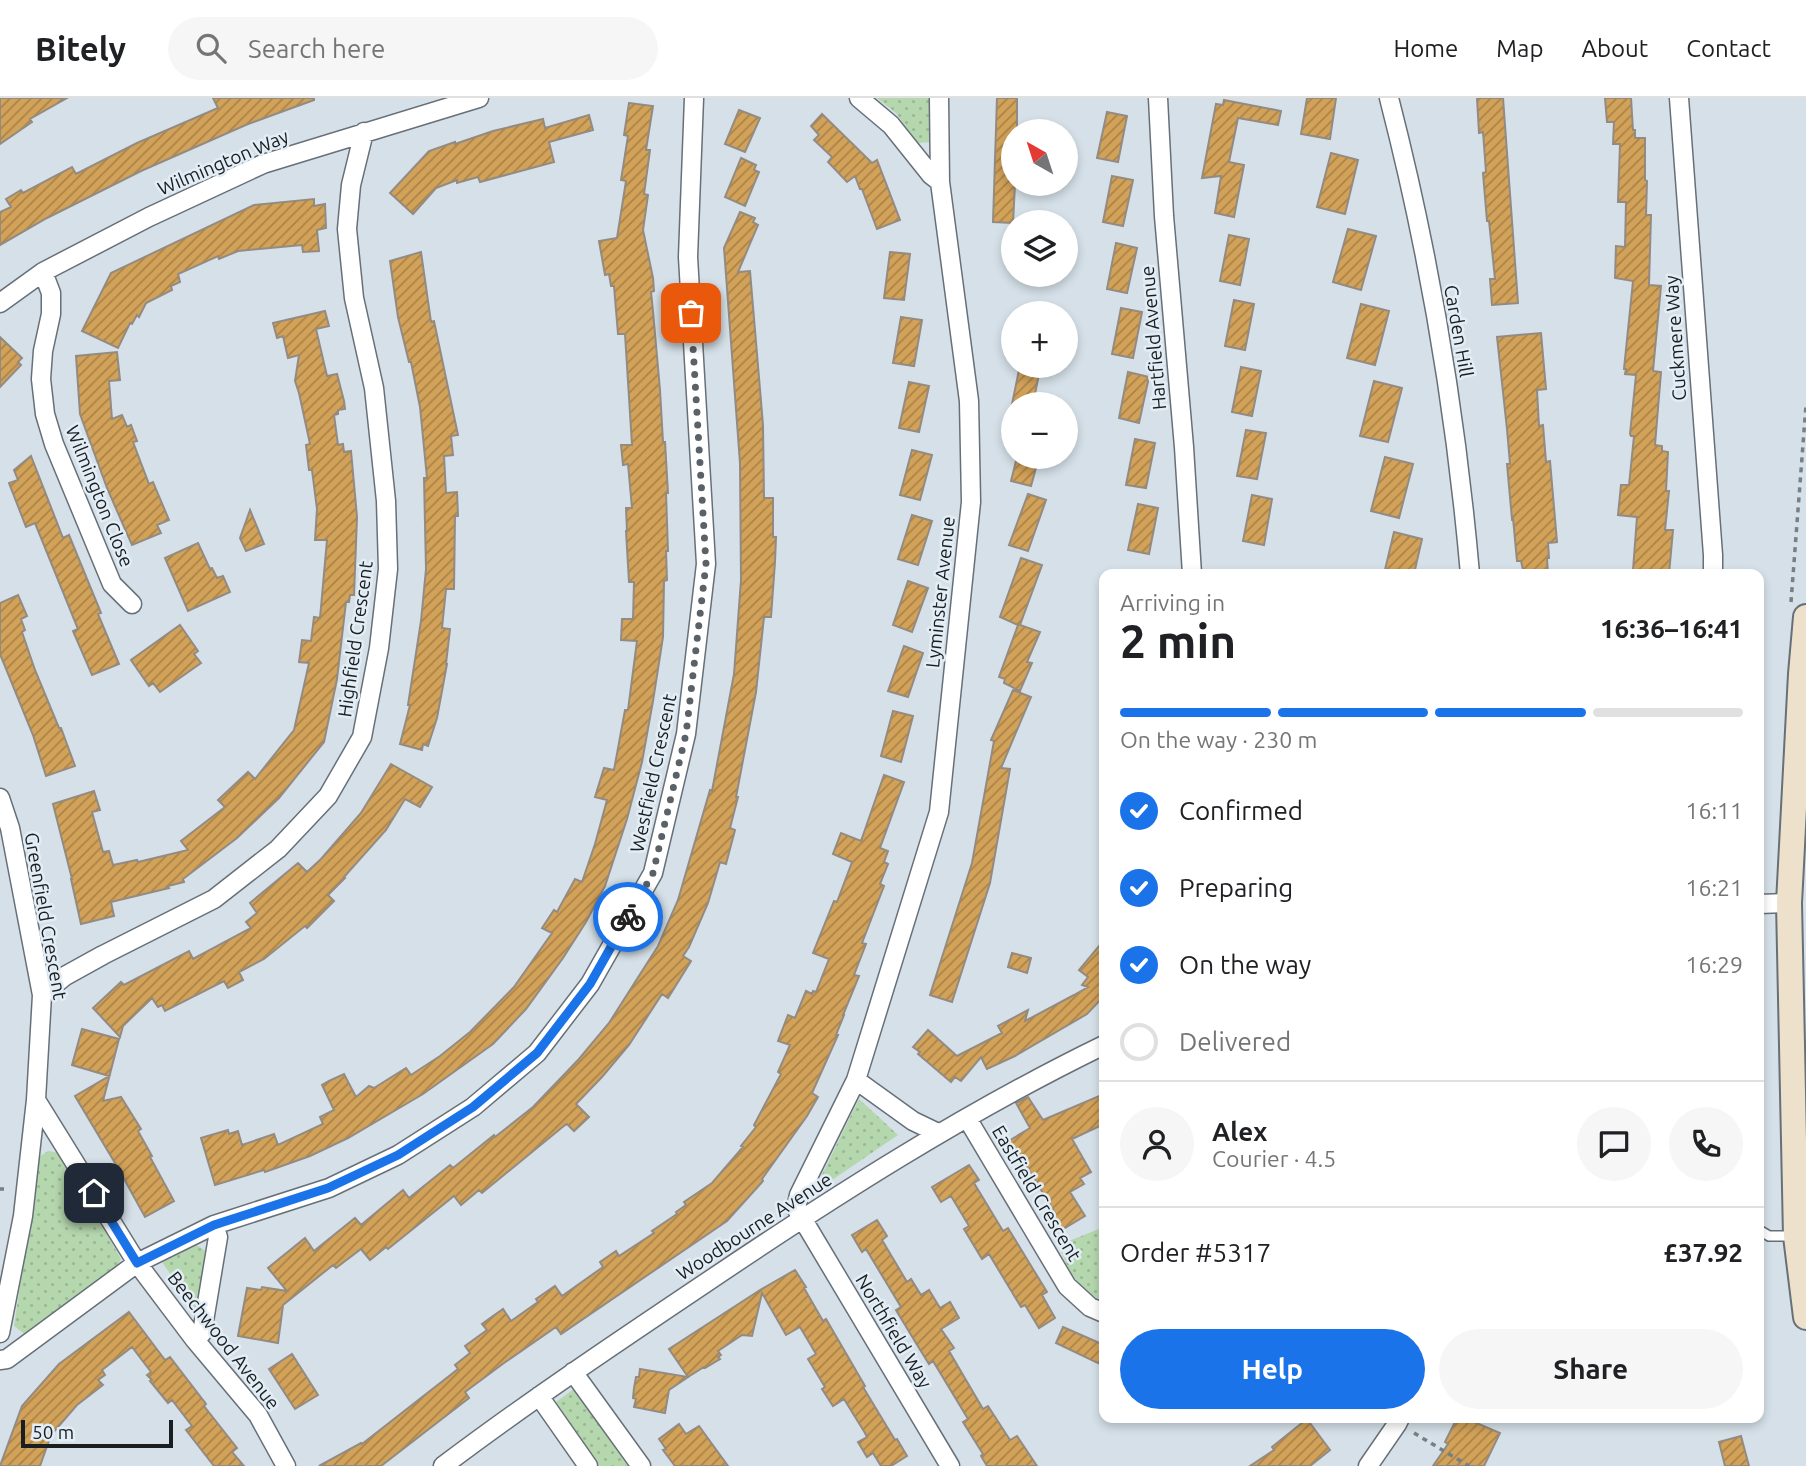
<!DOCTYPE html>
<html lang="en">
<head>
<meta charset="utf-8">
<style>
  body { margin:0; font-family:Ubuntu,sans-serif; background:#f6f6f6; color:#202124; height:100vh; display:flex; flex-direction:column; font-size:26px; white-space:nowrap }
  * { box-sizing:border-box; margin:0 }
  p { font-size:23px; color:#757577 }
  .icon { flex:none; width:38px; height:38px; fill:none; stroke:currentColor; stroke-width:2; stroke-linecap:round; stroke-linejoin:round }
  .map { position:relative; flex:1; overflow:hidden }
  .drawer { position:absolute; left:1099px; top:471px; width:665px; height:854px; display:flex; flex-direction:column; background:#fff; border-radius:14px; box-shadow:0 4px 10px #0003 }
  .drawer>* { flex:none }
  .needle { width:46px; rotate:321deg }
  .tools { position:absolute; left:1001px; top:21px; display:grid; gap:14px }
  .tools a { display:grid; place-items:center; width:77px; height:77px; border-radius:50%; background:#fff; box-shadow:0 4px 10px #0003; font-size:35px }
  .scale { position:absolute; left:21px; bottom:18px; width:152px; box-sizing:border-box; padding-left:7px; border:4px solid #1a1e21; border-top:0; font-size:19px; line-height:24px; white-space:nowrap; color:#1a1e21; -webkit-text-stroke:5px #e2edf5; paint-order:stroke }
  .pin { position:absolute; display:grid; place-items:center; width:60px; height:60px; color:#fff; margin:-30px; border-radius:14px; box-shadow:0 4px 10px #0006 }
  .courier { position:absolute; display:grid; place-items:center; width:70px; height:70px; margin:-35px; border:5px solid #1a73e8; border-radius:50%; background:#fff; color:#222; box-shadow:0 2px 9px #0007 }
  .summary em { font-style:normal; font-weight:600 }
  .summary div { display:flex; flex-direction:column-reverse }
  .summary { display:flex; align-items:center; justify-content:space-between; height:119px; padding:0 21px }
  h1 { font-size:46px; font-weight:600; line-height:52px }
  .bar { display:grid; grid-template-columns:repeat(4,1fr); gap:10px 7px; align-content:center; height:84px; padding:0 21px }
  .bar i { height:9px; border-radius:5px; background:#e0e0e0 }
  .bar .on { background:#1a73e8 }
  .bar p { grid-column:span 4 }
  .line { display:flex; align-items:center; gap:18px; padding:0 21px; border-top:2px solid #e0e0e0 }
  .line div { flex:1 }
  .round { display:grid; place-items:center; flex:none; width:74px; height:74px; border-radius:37px; background:#f6f6f6 }
  ol { padding:0 21px; list-style:none }
  li { display:flex; align-items:center; gap:21px; height:77px }
  li p { margin-inline-start:auto }
  li .icon { padding:7px; border-radius:50%; background:#1a73e8; color:#fff; stroke-width:4 }
  li:last-child { color:#757577 }
  li i { width:38px; height:38px; border:4px solid #e0e0e0; border-radius:50% }
  .cta { display:flex; gap:14px; margin-top:auto; padding:14px 21px }
  .cta a { flex:1; height:80px; border-radius:42px; background:#1a73e8; color:#fff; font-size:28px; font-weight:600; line-height:80px; text-align:center }
  .cta a+a { background:#f6f6f6; color:#202124 }
  header { display:flex; align-items:center; gap:42px; box-sizing:border-box; height:98px; padding:0 35px; background:#fff; border-bottom:2px solid #e0e0e0 }
  header strong { font-size:33px }
  nav { display:flex; gap:38px; margin-inline-start:auto; font-size:24px }
  .search { width:490px; height:63px; background:#f6f6f6; display:flex; align-items:center; gap:18px; box-sizing:border-box; padding:0 24px; border-radius:38px; color:#757577; font-size:26px }
  .map>svg:first-child { display:block }
  .grass { fill:url(#grass-dots) }
  .building { fill:url(#building-hatch); stroke:#938b82; stroke-width:2 }
  .lines { fill:none; stroke-linecap:round; stroke-linejoin:round }
  .lane-casing { stroke:#677078; stroke-width:12 }
  .street-casing { stroke:#677078; stroke-width:21 }
  .secondary-casing { stroke:#677078; stroke-width:28 }
  .path { stroke:#777f84; stroke-width:3.5; stroke-dasharray:5 5; stroke-linecap:butt }
  .lane { stroke:#fff; stroke-width:9 }
  .street { stroke:#fff; stroke-width:18 }
  .secondary { stroke:#eee1cc; stroke-width:24 }
  .done { stroke:#5b6267; stroke-width:7; stroke-dasharray:0 12.6 }
  .route { stroke:#1a73e8; stroke-width:9 }
  .labels { text-anchor:middle; stroke-width:5; stroke-linejoin:round; paint-order:stroke }
  .street-label { font-size:19px; fill:#1a1e21; stroke:#e2edf5 }
</style>
</head>
<body>
<header>
<strong>Bitely</strong>
<div class="search"><svg class="icon" aria-label="search" viewBox="0 0 24 24"><circle cx="10" cy="10" r="6"/><path d="M15 15l6 6"/></svg>Search here</div>
<nav><a>Home</a><a>Map</a><a>About</a><a>Contact</a></nav>
</header>
<div class="map">
<svg width="1806" height="1368" viewBox="0 0 1806 1368">
  <defs>
    <pattern id="grass-dots" width="8" height="8" patternUnits="userSpaceOnUse" patternTransform="scale(1.75)"><rect width="8" height="8" fill="#b5d7ae"/><path d="M2 2h.1M6 6h.1" fill="none" stroke="#9bb895" stroke-width="1.8" stroke-linecap="round"/></pattern>
    <pattern id="building-hatch" width="6" height="6" patternUnits="userSpaceOnUse" patternTransform="scale(1.75)"><rect width="6" height="6" fill="#d3a259"/><path d="M-1 1l2-2M0 6l6-6M5 7l2-2" fill="none" stroke="#aa8349"/></pattern>
  </defs>
  <rect width="100%" height="100%" fill="#d5e0e8"/>
  <!-- grass -->
  <path class="grass" d="M877,0H930L931,44L918,45L896,15Z
    M859,1001L898,1037L813,1095Z
    M48,1053L60,1055L121,1161L116,1171L26,1237L14,1228L39,1059Z
    M1104,1129V1203C1079,1193 1067,1172 1059,1147Z
    M197,1147L207,1154L197,1215L162,1164Z
    M574,1291L628,1368H600L556,1304Z"/>
  <!-- building -->
  <path class="building" d="M0,0H67L30,21L32,24L0,46Z
    M213,0H314V2L248,26L141,73L47,120L0,147V114L11,109L6,101L21,92L23,95L72,69L76,76L137,45L218,10Z
    M997,0H1017V33H1013V86H1015L1013,125L993,124Z
    M1307,0H1336L1330,41L1301,36Z
    M1477,0H1503L1518,205L1492,207L1490,181H1495L1489,123H1487L1483,75L1486,74L1483,34L1479,35Z
    M1605,0H1631L1633,32H1635V40H1645V82L1647,83L1646,117H1651L1649,187L1661,188L1653,273L1661,274L1655,347L1662,348V353L1668,354L1666,393H1669L1665,432H1673L1669,476H1643L1644,473L1633,472L1637,419L1618,417L1621,387H1629L1634,338H1631L1630,336L1636,277L1625,276L1626,271H1624L1633,183L1615,180L1616,148L1625,149L1626,104H1618L1620,46H1613L1614,24H1607Z
    M1224,2L1281,13L1278,27L1238,20L1229,64L1244,67L1234,119L1215,115L1221,78L1202,80L1216,6L1223,7Z
    M629,5L653,8L646,52H650L644,96L648,97L643,132L653,180L654,193L651,194L653,213L660,292L663,344H665L668,395H666L668,453H666L667,482L664,483L663,539L653,603L642,664L627,721L605,788L586,824L563,860L526,911L493,946L423,996L348,1040L310,1058L265,1074L264,1072L215,1087L201,1040L228,1032L229,1036L238,1033L242,1047L274,1036L278,1047L323,1026L320,1019L334,1012L322,987L329,983L344,976L356,999L369,988L374,990L406,970L411,977L440,958L470,934L514,889L552,835L542,830L554,812L557,814L575,781L582,784L595,746L607,702L595,699L604,670L614,672L625,612H628L637,543L621,542L622,521H633L634,484H629L626,433H627L626,410H632L628,366L623,367L621,347H632L625,236H618L614,188H611L609,176L605,177L599,143L617,140L626,83L621,82L628,38L624,37Z
    M739,12L760,20L745,54L725,46Z
    M1107,14L1127,18L1118,64L1097,60Z
    M822,16L872,65L877,62L900,122L877,131L862,91H860L855,78L847,84L828,64L832,59L814,42L819,37L811,28Z
    M589,17L593,32L549,44L554,64L480,84L478,79L457,85V82L436,90L413,116L390,95L429,53L455,44V46L493,33L543,21L545,30Z
    M1331,55L1358,62L1345,116L1317,109Z
    M741,60L756,67L754,72L759,74L745,108L725,99Z
    M1112,78L1133,82L1123,128L1103,124Z
    M314,101V108L325,106L326,130L317,132L319,153L303,154L302,147L238,153L219,161L218,158L178,176L180,184L171,188L172,192L146,205L139,219L137,217L132,226L130,225L118,250L82,233L111,175L254,107Z
    M740,114L755,120L753,124L758,127L738,174L750,173L763,327L764,400H773V439H776L775,464L771,519H764L756,594L736,699H738L730,730L735,732L726,766L720,764L708,805L689,849L683,858L691,863L668,900L662,896L629,947L602,979L576,1006L589,1019L574,1033L567,1026L565,1027L482,1095L479,1092L461,1107L454,1098L388,1151L386,1149L370,1162L361,1151L336,1170L333,1167L283,1207L278,1245L238,1238L247,1190L261,1192L262,1189L287,1193L268,1170L305,1140L314,1153L355,1120L361,1127L403,1092L409,1100L450,1067L453,1070L494,1037L495,1039L533,1009L579,961L609,925L658,848L678,802L710,692L712,693L734,576L741,482L740,365L724,150Z
    M1348,131L1376,138L1361,192L1333,184Z
    M1229,137L1249,141L1240,187L1220,183Z
    M1116,145L1137,150L1127,195L1107,191Z
    M421,154L431,224L434,223L458,337L451,338L453,357L444,358L446,395L457,394L458,418H455L454,491H446L442,530L450,531L446,566H447L437,620L428,648L423,646L422,652L400,646L410,607H408L421,523L426,471L424,380H427L420,309L411,264H409L398,219L390,163Z
    M890,154L910,156L904,202L884,200Z
    M1234,202L1254,206L1245,252L1225,248Z
    M1361,206L1389,213L1375,267L1347,260Z
    M1121,210L1142,214L1133,260L1112,256Z
    M325,213L329,228L316,231L327,278L337,276L344,303L345,311L338,312V316L334,317L338,347L343,346L344,354L351,353L357,419L354,497H350L349,504H346L337,581L324,644L279,700L237,740L183,781L184,784L168,788L169,790L111,804L114,818L81,826L71,781H72L53,706L94,693L100,712L92,714L103,754L109,753L113,767L137,762L138,764L188,752L181,743L225,709L218,702L248,674L255,681L294,632L309,565L299,564L302,542L311,543L314,519L320,520L327,442H315L317,411L312,372H309L306,347L310,346L299,295L295,283L299,257L288,260L283,238L277,240L273,225Z
    M901,219L922,222L914,268L893,265Z
    M1541,235L1546,291L1537,292L1539,328L1543,327L1546,364L1550,363L1557,444L1548,445L1549,460H1547L1548,476H1524L1521,463H1517L1513,420L1512,421L1507,366H1510L1507,331L1497,239Z
    M0,239L22,260L18,264L21,267L0,289Z
    M117,254L120,282L109,283L112,321L122,317L127,329L131,327L137,343L133,344L149,386L153,384L169,422L157,427L161,435L132,447L107,390L80,316L76,258Z
    M1241,269L1261,273L1252,318L1232,314Z
    M1019,272L1039,276L1033,306H1012Z
    M1128,274L1149,279L1139,325L1119,320Z
    M1374,283L1402,290L1388,344L1360,338Z
    M909,284L929,288L919,334L899,330Z
    M1246,332L1266,335L1257,381L1237,378Z
    M1135,341L1155,345L1146,390L1126,387Z
    M912,352L932,357L920,402L900,397Z
    M31,358L63,440L69,437L101,515L98,516L119,566L92,577L73,533L78,531L35,425L26,429L9,385L18,382L14,372Z
    M1017,359H1039L1031,388L1011,383Z
    M1385,359L1413,366L1399,420L1371,413Z
    M1028,396L1046,402L1028,453L1009,447Z
    M1252,397L1272,401L1264,447L1243,443Z
    M1138,406L1158,410L1149,456L1128,452Z
    M250,412L264,446L246,453L240,440Z
    M912,417L932,423L918,467L898,461Z
    M1394,434L1422,441L1414,476H1384Z
    M198,445L210,471L212,470L217,480L223,478L230,494L188,513L165,460Z
    M1021,460L1042,467L1020,527L1040,534L1027,564L1032,565L1020,593L1004,585L1005,581L999,579L1018,527L1000,519Z
    M908,483L928,490L912,534L893,527Z
    M18,497L27,518L21,521L25,532L22,534L35,572L59,630H61L75,668L46,678L33,637L0,556V505Z
    M180,527L198,553L194,556L201,565L160,594L153,585L149,588L131,562Z
    M904,548L923,555L908,599L888,593Z
    M1013,592L1031,599L1001,670L1010,671L990,785L952,904L930,897L972,765L994,643L991,642Z
    M893,613L913,618L901,664L881,658Z
    M391,666L432,689L420,709L405,701L386,732L344,779L345,780L328,797L334,803L307,830L305,828L264,861L239,874L243,882L228,890L224,883L165,913L162,907L158,909L152,900L123,928L120,939L93,910L121,884L124,887L189,853L193,861L251,830L246,824L257,815L250,805L298,765L307,774L321,761L361,715Z
    M884,677L904,684L880,750L888,753L884,764L888,766L880,786L884,788L862,845L866,846L854,877L859,878L843,917H844L836,937H838L812,995L818,999L807,1018L762,1081L763,1083L727,1123L561,1236L556,1229L504,1265L465,1294L469,1300L381,1368H319L361,1345L362,1346L458,1271L455,1267L470,1255L465,1248L487,1232L482,1226L503,1211L511,1223L538,1204L536,1201L555,1188L562,1198L603,1169L600,1164L616,1153L619,1158L654,1135L652,1133L677,1116L676,1114L686,1107L684,1104L712,1085L743,1049L741,1048L756,1029L754,1027L781,976L778,974L790,947L778,943L788,917L795,920L806,893L812,896L813,893L816,894L829,861L813,855L834,803L837,804L852,764L833,756L841,735L861,743Z
    M1104,842V898L1087,916L1015,958L987,971L981,959L961,983L955,979L951,984L918,956L920,954L913,949L928,932L957,958L1002,935L998,928L1028,912L1025,923L1027,922L1074,897L1088,889L1082,887L1088,879L1079,872Z
    M1012,855L1031,860L1027,875L1008,869Z
    M82,931L119,941L103,1003L121,999L141,1031L138,1033L152,1058L150,1059L174,1103L145,1119L118,1070L75,998L109,978L72,967Z
    M1104,996V1026L1072,1041L1091,1074L1080,1080L1084,1086L1070,1094L1085,1118L1060,1133L1050,1118L1055,1115L1020,1057L1017,1060L1007,1044L1030,1030L1016,1005L1028,999L1043,1022Z
    M969,1067L979,1082L974,1085L1003,1133L1008,1130L1047,1194L1042,1197L1055,1220L1039,1230L1025,1207L1021,1209L989,1156L982,1161L964,1131L969,1128L951,1098L941,1104L932,1089Z
    M877,1122L887,1138L882,1142L907,1184L911,1181L921,1197L929,1192L940,1210L950,1204L959,1220L941,1231L954,1250L949,1253L983,1311L988,1308L1010,1342L1017,1338L1037,1368H987L981,1358L983,1356L963,1324L968,1321L933,1263L929,1266L919,1250L896,1212L901,1209L866,1151L862,1154L852,1137Z
    M795,1172L806,1189L804,1190L823,1223L826,1221L865,1288L863,1289L895,1342L897,1341L907,1358L891,1368H881L873,1355L867,1359L858,1344L867,1339L865,1335L844,1301L833,1308L822,1291L825,1289L808,1261L816,1256L800,1229L786,1237L762,1195L752,1238L742,1237L718,1253L721,1257L718,1259L720,1261L705,1270L704,1269L688,1279L669,1251L760,1192Z
    M129,1214L165,1262L170,1259L206,1306L204,1308L237,1350L232,1354L244,1368H214L186,1332L192,1328L172,1302L168,1305L150,1283L152,1282L147,1277L151,1274L132,1249L102,1272L105,1277L98,1282L103,1287L77,1307L51,1337L40,1368H0L22,1308L59,1266Z
    M1063,1229L1104,1247V1268L1056,1245Z
    M292,1256L318,1297L295,1311L269,1271Z
    M640,1271L688,1279L669,1292L665,1315L634,1309L636,1301L633,1300L634,1290L636,1279H639Z
    M1457,1320H1465L1500,1335L1484,1368H1433L1448,1346L1445,1344Z
    M1307,1321L1330,1352L1310,1368H1250L1274,1352L1272,1349Z
    M679,1326L686,1336L699,1328L728,1368H675L663,1352L666,1351L659,1341Z
    M1741,1338L1749,1368H1725L1719,1344Z"/>
  <g class="lines">
    <!-- lane casing -->
    <g class="lane-casing">
      <path id="lane" d="M1759,1132L1769,1138H1794"/>
    </g>
    <!-- street casing -->
    <g class="street-casing">
      <path id="street" d="M859,0L891,27L931,77L940,84
        M939,0L940,84L969,303L971,404L939,714L856,982L799,1097L796,1110L950,1368
        M1158,0L1164,118L1184,349L1192,476
        M1389,0C1429,155 1456,316 1470,476
        M1679,0L1713,457V476
        M43,174L51,195V216L43,253L41,281L45,316L54,346L112,486L132,506
        M0,205L43,174L149,119L263,66L479,0
        M0,700L10,730L42,897L36,1002L23,1118L0,1235
        M1759,806L1789,805
        M42,897L65,878L103,857L214,801L278,751L328,698L362,639L379,550L388,471L386,403L374,290L354,200L347,131L351,87L364,34
        M856,982L913,1023L938,1035
        M36,1002L137,1165L195,1242L258,1317L286,1368
        M967,1020L1067,1188L1090,1209L1104,1215
        M195,1242L202,1235L218,1139L214,1127
        M0,1262L7,1261L137,1165L214,1127L329,1090L398,1057L473,1009L537,955L590,886L653,775L686,636L706,466L688,159L694,0
        M573,1274L641,1368
        M539,1298L588,1368
        M443,1368C528,1304 616,1245 704,1186C833,1099 964,1015 1104,947
        M1368,1368L1397,1326L1400,1320"/>
    </g>
    <!-- secondary casing -->
    <g class="secondary-casing">
      <path id="secondary" d="M1806,519L1801,576L1789,805L1796,1138L1806,1219"/>
    </g>
    <!-- path -->
    <path class="path" d="M1791,504L1806,307
      M0,1091H4
      M1414,1335L1469,1368"/>
    <!-- lane -->
    <use href="#lane" class="lane"/>
    <!-- street -->
    <use href="#street" class="street"/>
    <!-- secondary -->
    <use href="#secondary" class="secondary"/>
  </g>
  <g class="lines">
    <!-- done -->
    <path class="done" d="M628,819L653,775L686,636L706,466L691,215"/>
    <!-- route -->
    <path class="route" d="M94,1095L137,1165L214,1127L328,1090L398,1057L473,1009L537,955L590,886L628,819"/>
  </g>
  <g class="labels">
    <!-- street labels -->
    <g class="street-label">
      <text transform="translate(223 64) rotate(-23)" y="7">Wilmington Way</text>
      <text transform="translate(1459 233) rotate(80)" y="7">Carden Hill</text>
      <text transform="translate(1153 240) rotate(-95)" y="7">Hartfield Avenue</text>
      <text transform="translate(1675 240) rotate(-94)" y="7">Cuckmere Way</text>
      <text transform="translate(100 398) rotate(68)" y="7">Wilmington Close</text>
      <text transform="translate(940 494) rotate(-84)" y="7">Lyminster Avenue</text>
      <text transform="translate(355 541) rotate(-82)" y="7">Highfield Crescent</text>
      <text transform="translate(653 675) rotate(-78)" y="7">Westfield Crescent</text>
      <text transform="translate(46 818) rotate(80)" y="7">Greenfield Crescent</text>
      <text transform="translate(1037 1095) rotate(59)" y="7">Eastfield Crescent</text>
      <text transform="translate(754 1128) rotate(-33)" y="7">Woodbourne Avenue</text>
      <text transform="translate(894 1233) rotate(59)" y="7">Northfield Way</text>
      <text transform="translate(224 1242) rotate(52)" y="7">Beechwood Avenue</text>
    </g>
  </g>
</svg>
<div class="tools">
<a><svg class="needle" viewBox="-14 -14 28 28"><path d="M0-13l5 13h-10z" fill="#e53935"/><path d="M0 13l5-13h-10z" fill="#757577"/></svg></a>
<a><svg class="icon" aria-label="layers" viewBox="0 0 24 24"><path d="M12 4l9 5-9 5-9-5zM3 14l9 5 9-5"/></svg></a>
<a>+</a>
<a>−</a>
</div>
<div class="scale">50 m</div>
<div class="pin" style="left:691px;top:215px;background:#ea580c"><svg class="icon" aria-label="bag" viewBox="0 0 24 24"><path d="M5 8h14l-1 12H6zM9 8a3 3 0 0 1 6 0"/></svg></div>
<div class="pin" style="left:94px;top:1095px;background:#1f2937"><svg class="icon" aria-label="home" viewBox="0 0 24 24"><path d="M3 11l9-7 9 7M6 9v11h12V9"/></svg></div>
<div class="courier" style="left:628px;top:819px"><svg class="icon" aria-label="bike" viewBox="0 0 24 24"><circle cx="6" cy="16" r="4"/><circle cx="18" cy="16" r="4"/><path d="M6 16l4-8h5l3 8M10 8l3 8H6M13 5h3"/></svg></div>
<section class="drawer">
<div class="summary"><div><h1>2 min</h1><p>Arriving in</p></div><em>16:36–16:41</em></div>
<div class="bar"><i class="on"></i><i class="on"></i><i class="on"></i><i></i><p>On the way · 230 m</p></div>
<ol>
<li><svg class="icon" aria-label="check" viewBox="0 0 24 24"><path d="M5 12l5 5 9-10"/></svg>Confirmed<p>16:11</p></li>
<li><svg class="icon" aria-label="check" viewBox="0 0 24 24"><path d="M5 12l5 5 9-10"/></svg>Preparing<p>16:21</p></li>
<li><svg class="icon" aria-label="check" viewBox="0 0 24 24"><path d="M5 12l5 5 9-10"/></svg>On the way<p>16:29</p></li>
<li><i></i>Delivered</li>
</ol>
<div class="line" style="height:126px"><a class="round"><svg class="icon" aria-label="person" viewBox="0 0 24 24"><circle cx="12" cy="8" r="4"/><path d="M4 21q1-7 8-7t8 7"/></svg></a><div><b>Alex</b><p>Courier · 4.5</p></div><a class="round"><svg class="icon" aria-label="chat" viewBox="0 0 24 24"><path d="M4 5h16v11H9l-5 4z"/></svg></a><a class="round"><svg class="icon" aria-label="phone" viewBox="0 0 24 24"><path d="M5 4h4l2 5-3 2q2 4 5 5l2-3 5 2v4C11 20 4 13 5 4z"/></svg></a></div>
<div class="line" style="height:91px"><div>Order #5317</div><b>£37.92</b></div>
<div class="cta"><a>Help</a><a>Share</a></div>
</section>
</div>
</body>
</html>
